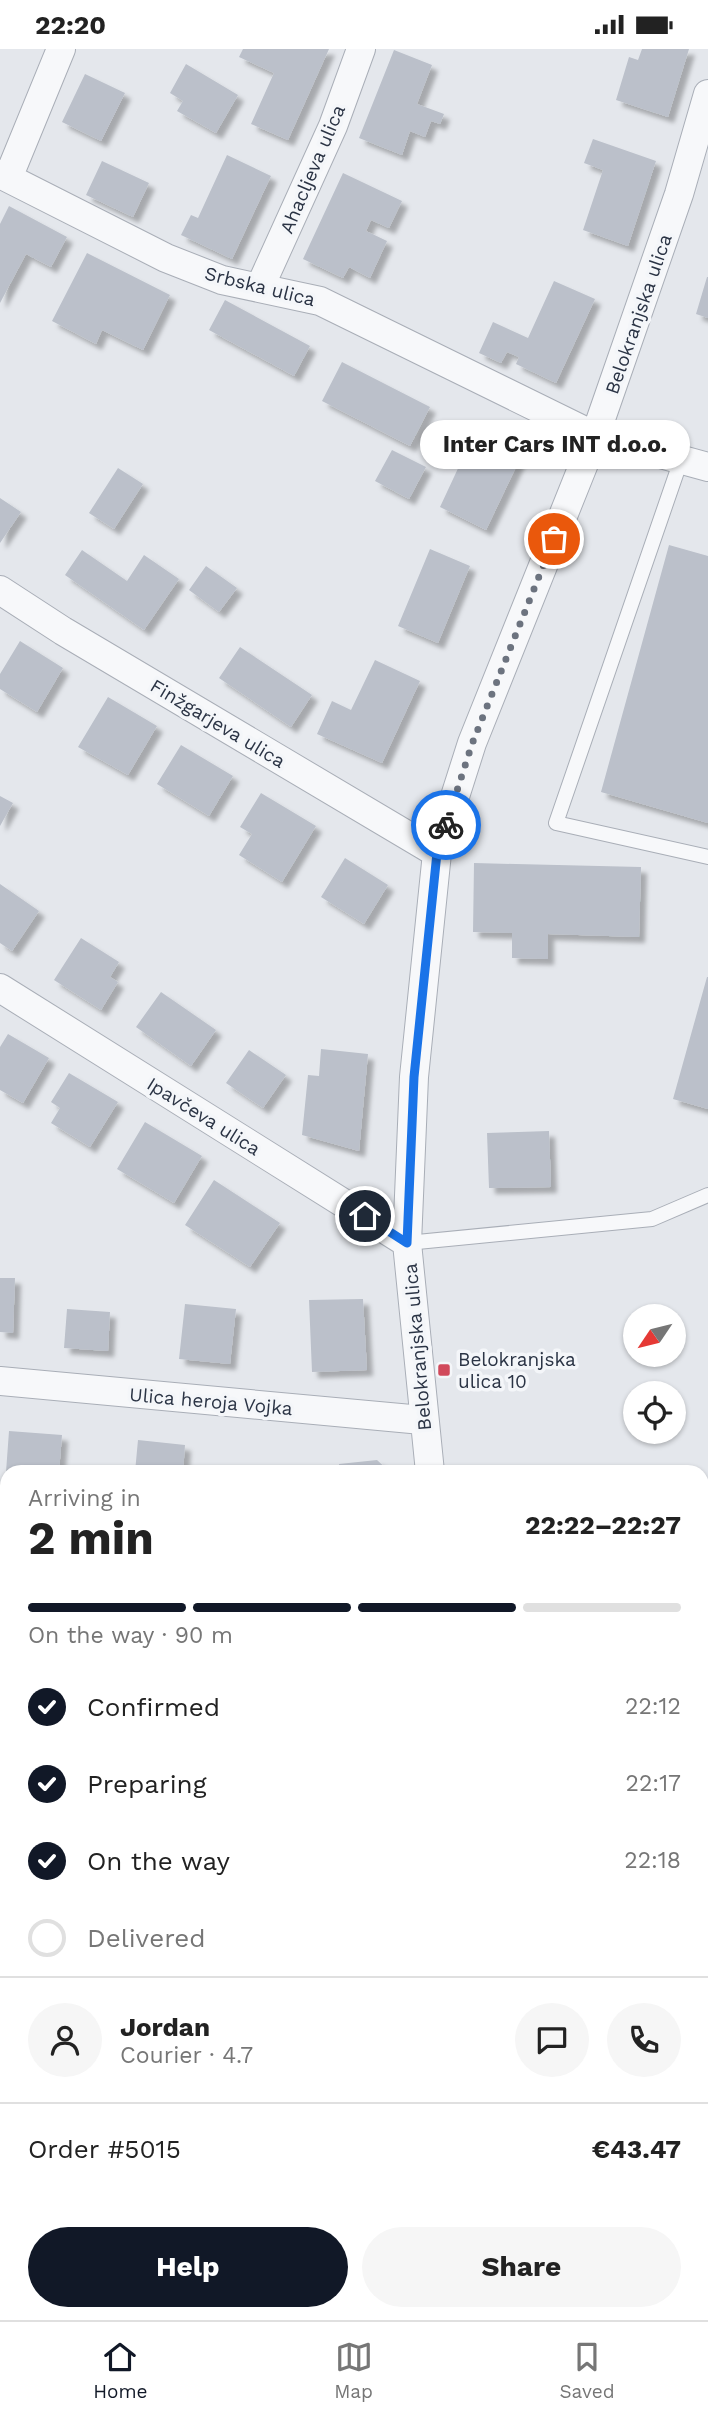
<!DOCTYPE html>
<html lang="en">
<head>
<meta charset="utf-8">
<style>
  body { margin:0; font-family:"Work Sans",sans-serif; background:#f6f6f6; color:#222; height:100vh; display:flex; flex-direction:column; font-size:26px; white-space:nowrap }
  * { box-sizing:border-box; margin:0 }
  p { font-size:23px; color:#767676 }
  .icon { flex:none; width:38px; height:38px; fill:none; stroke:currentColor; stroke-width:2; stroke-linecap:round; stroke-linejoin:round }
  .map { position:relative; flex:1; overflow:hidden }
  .drawer { position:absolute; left:0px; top:1416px; width:709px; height:856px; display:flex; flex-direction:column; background:#fff; border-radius:21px 21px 0 0; box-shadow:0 2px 5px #0004 }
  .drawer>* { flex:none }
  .needle { width:46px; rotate:235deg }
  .buttons { position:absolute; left:623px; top:1255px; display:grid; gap:14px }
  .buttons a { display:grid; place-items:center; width:63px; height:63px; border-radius:50%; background:#fff; box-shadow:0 2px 5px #0004; font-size:35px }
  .pin { position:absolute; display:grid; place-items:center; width:60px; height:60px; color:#fff; margin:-30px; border:4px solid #fff; border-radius:50%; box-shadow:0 2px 7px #0007 }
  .courier { position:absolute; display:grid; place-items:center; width:70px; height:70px; margin:-35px; border:5px solid #1a73e8; border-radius:50%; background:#fff; color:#222; box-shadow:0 2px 9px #0007 }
  .bubble { position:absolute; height:49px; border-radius:24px; background:#fff; box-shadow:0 2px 5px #0004; font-size:23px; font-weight:700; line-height:49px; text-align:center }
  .head em { font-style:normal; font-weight:700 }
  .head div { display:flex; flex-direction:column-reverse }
  .head { display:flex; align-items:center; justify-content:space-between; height:119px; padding:0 28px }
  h1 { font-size:46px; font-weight:700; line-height:52px }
  .bar { display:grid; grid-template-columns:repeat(4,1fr); gap:10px 7px; align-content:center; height:84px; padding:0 28px }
  .bar i { height:9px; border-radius:5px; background:#e0e0e0 }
  .bar .on { background:#111827 }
  .bar p { grid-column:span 4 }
  .line { display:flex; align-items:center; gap:18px; padding:0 28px; border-top:2px solid #e0e0e0 }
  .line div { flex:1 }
  .round { display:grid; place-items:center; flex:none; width:74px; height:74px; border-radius:37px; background:#f6f6f6 }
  ol { padding:0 28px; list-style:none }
  li { display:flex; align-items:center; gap:21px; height:77px }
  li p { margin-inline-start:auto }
  li .icon { padding:7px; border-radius:50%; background:#111827; color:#fff; stroke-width:4 }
  li:last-child { color:#767676 }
  li i { width:38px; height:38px; border:4px solid #e0e0e0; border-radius:50% }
  .cta { display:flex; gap:14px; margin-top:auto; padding:14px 28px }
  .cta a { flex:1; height:80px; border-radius:42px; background:#111827; color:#fff; font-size:28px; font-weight:700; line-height:80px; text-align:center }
  .cta a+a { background:#f6f6f6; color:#222 }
  .status { display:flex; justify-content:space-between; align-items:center; height:49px; padding:0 35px; background:#fff; direction:ltr }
  .status svg { height:19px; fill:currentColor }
  .tabs { display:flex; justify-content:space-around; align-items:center; height:98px; border-top:2px solid #e0e0e0; background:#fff; font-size:19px; color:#767676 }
  .tabs a { display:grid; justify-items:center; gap:4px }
  .tabs .on { color:#111827 }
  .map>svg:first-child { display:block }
  .green { fill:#c9d6c5 }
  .building { fill:#bbc0ca; filter:url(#shadow) }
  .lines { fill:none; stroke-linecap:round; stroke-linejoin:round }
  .service-casing { stroke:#a9aeb7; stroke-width:16 }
  .minor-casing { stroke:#a9aeb7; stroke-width:30 }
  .tertiary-casing { stroke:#a9aeb7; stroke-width:37 }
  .service { stroke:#f7f8fa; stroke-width:14 }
  .minor { stroke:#f7f8fa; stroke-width:28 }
  .tertiary { stroke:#f7f8fa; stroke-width:35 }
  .rail { stroke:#7d8696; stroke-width:5; stroke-dasharray:3.5 7; stroke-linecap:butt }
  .done { stroke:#6c737f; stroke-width:7; stroke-dasharray:0 12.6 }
  .route { stroke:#1a73e8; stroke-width:9 }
  .poi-dot { fill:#d1495b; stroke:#f4f6f9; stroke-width:2.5 }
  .labels { text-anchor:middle; stroke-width:7; stroke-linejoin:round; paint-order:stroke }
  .street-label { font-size:19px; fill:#2b3445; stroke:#f4f6f9 }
  .poi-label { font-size:19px; fill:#2b3445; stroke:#f4f6f9; text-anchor:start }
</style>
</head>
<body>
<div class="status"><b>22:20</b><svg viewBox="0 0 49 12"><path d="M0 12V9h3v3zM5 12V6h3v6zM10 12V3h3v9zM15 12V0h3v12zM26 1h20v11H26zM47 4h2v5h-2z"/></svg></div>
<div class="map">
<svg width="708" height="2271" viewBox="0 0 708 2271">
  <defs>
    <filter id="shadow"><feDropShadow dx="6" dy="6" stdDeviation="2" flood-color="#0004"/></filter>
  </defs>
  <rect width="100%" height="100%" fill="#e4e7ec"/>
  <!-- green -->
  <path class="green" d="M702,1970H708V2078L702,2080Z
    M0,2141H7V2247L0,2249Z"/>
  <!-- building -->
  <path class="building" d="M243,0H329L288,91L251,75L274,24L239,8Z
    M642,0H689L668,68L616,51L629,8L638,11Z
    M394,1L432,16L417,55L444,65L440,75L431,72L425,88L410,82L402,106L359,89Z
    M186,15L238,46L216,84L177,62L183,52L170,44Z
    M85,25L125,44L101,92L62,73Z
    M593,90L656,112L628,197L583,181L603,121L584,114Z
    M227,106L271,127L232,210L181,186L191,166L198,169Z
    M102,112L149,134L133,168L86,146Z
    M343,124L402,152L389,179L371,171L366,182L387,192L370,229L349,218L343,229L303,210Z
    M9,157L67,188L51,218L26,205L0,254V175Z
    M87,204L170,246L143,301L102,281L96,295L52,272Z
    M707,228H708V269L696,265Z
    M554,232L595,250L556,334L516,315L519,308L507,303L501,314L479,304L493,273L528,289Z
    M225,251L310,297L294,327L209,281Z
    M342,313L430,358L410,397L322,352Z
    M487,376L527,395L486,481L440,458L461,413L467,417Z
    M392,401L426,418L409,450L375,432Z
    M118,419L143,435L114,480L89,464Z
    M0,449L21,463L0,494Z
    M669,496L708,507V774L601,743Z
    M430,500L470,517L438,594L398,577Z
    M82,501L127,532L144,506L179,530L144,581L65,526Z
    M206,517L237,539L219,563L189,541Z
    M20,592L63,619L37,663L0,640V625Z
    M240,598L312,646L291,678L219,629Z
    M375,611L420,632L382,714L317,685L332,652L351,661Z
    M108,648L157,677L128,726L78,698Z
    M181,696L233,727L209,767L157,735Z
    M261,744L316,777L282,833L239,806L252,785L240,778Z
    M0,747L13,754L0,777Z
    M345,809L388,836L364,875L321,848Z
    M474,814L641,818L639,888L548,885V910L512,909V884L473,883Z
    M0,835L39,862L12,902L0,894Z
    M81,889L119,913L110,928L118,933L101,961L54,931Z
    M707,928H708V1060L673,1050Z
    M161,943L216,981L191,1017L136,978Z
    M8,985L49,1009L23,1054L0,1041V998Z
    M321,1000L368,1005L359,1102L302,1086L308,1026L319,1027Z
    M249,1001L286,1026L263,1059L226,1034Z
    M69,1024L118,1053L90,1098L51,1074L60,1059L51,1053Z
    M145,1073L202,1107L174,1154L117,1120Z
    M549,1082L551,1138L489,1139L487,1084Z
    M214,1131L280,1174L250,1218L185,1176Z
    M0,1229H15L13,1284L0,1283Z
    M363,1250L367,1321L312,1323L309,1251Z
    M185,1255L236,1260L230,1315L179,1310Z
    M67,1260L110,1263L108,1302L64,1299Z
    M9,1382L62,1386L59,1423H6Z
    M138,1391L185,1396L183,1423H135Z
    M377,1411L390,1423H340L339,1415Z
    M0,1518L7,1519V1563L0,1562Z
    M0,1628L7,1629V1678L0,1677Z
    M0,1751L7,1752V1802L0,1801Z
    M702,1819H707L708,1857H702Z"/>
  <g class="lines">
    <!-- service casing -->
    <g class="service-casing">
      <path id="service" d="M681,411L556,774L708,808
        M407,1194L652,1170L708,1146"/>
    </g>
    <!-- minor casing -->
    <g class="minor-casing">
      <path id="minor" d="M0,125L166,209L222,231L320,252L595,387L708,418
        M8,129L61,0
        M260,238L333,77L361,0
        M0,541L63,582L437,804
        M0,939L407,1194
        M0,1332L422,1371
        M430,1423L407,1194L414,1028L437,804L472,694L595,387L679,145L708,45"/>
    </g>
    <!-- tertiary casing -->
    <g class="tertiary-casing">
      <path id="tertiary" d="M0,1869L7,1871
        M702,1927H708
        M617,2264L618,2271"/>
    </g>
    <!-- service -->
    <use href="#service" class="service"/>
    <!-- minor -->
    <use href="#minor" class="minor"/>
    <!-- tertiary -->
    <use href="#tertiary" class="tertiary"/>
    <!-- rail -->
    <path class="rail" d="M702,2118L708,2116
      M702,2138L708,2136
      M62,2271L89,2264
      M149,2271L177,2264
      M254,2271L281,2264"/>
  </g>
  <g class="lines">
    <!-- done -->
    <path class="done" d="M446,776L472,695L554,490"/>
    <!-- route -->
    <path class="route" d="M365,1167L407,1194L414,1028L437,804L446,776"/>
  </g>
  <!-- markers -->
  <rect class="poi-dot" x="437" y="1314" width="14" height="14" rx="3.5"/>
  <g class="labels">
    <!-- street labels -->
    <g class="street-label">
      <text transform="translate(312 120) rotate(-67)" y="7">Ahacljeva ulica</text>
      <text transform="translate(260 237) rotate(14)" y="7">Srbska ulica</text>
      <text transform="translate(638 265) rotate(-71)" y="7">Belokranjska ulica</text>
      <text transform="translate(218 674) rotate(31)" y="7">Finžgarjeva ulica</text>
      <text transform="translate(204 1067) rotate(32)" y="7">Ipavčeva ulica</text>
      <text transform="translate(417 1298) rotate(-95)" y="7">Belokranjska ulica</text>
      <text transform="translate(211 1352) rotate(5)" y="7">Ulica heroja Vojka</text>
    </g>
    <!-- poi labels -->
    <g class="poi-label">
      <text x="458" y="1317">Belokranjska<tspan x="458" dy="22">ulica 10</tspan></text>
    </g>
  </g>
</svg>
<div class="buttons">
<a><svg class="needle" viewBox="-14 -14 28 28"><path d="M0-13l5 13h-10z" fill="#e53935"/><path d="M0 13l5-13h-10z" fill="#767676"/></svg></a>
<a><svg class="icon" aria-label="locate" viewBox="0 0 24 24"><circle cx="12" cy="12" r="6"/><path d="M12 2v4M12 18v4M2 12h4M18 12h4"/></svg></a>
</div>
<div class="pin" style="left:554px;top:490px;background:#ea580c"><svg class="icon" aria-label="bag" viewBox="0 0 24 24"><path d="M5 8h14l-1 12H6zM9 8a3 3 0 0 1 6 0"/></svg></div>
<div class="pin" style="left:365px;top:1167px;background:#1f2937"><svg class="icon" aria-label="home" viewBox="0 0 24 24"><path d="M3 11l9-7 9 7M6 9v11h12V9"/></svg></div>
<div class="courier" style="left:446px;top:776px"><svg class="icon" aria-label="bike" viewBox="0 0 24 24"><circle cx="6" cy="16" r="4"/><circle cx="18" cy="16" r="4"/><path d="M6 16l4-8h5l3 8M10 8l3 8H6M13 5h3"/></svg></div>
<div class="bubble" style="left:420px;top:371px;width:270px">Inter Cars INT d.o.o.</div>
<section class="drawer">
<div class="head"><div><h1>2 min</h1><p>Arriving in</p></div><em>22:22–22:27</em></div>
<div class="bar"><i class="on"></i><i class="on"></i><i class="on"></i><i></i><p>On the way · 90 m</p></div>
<ol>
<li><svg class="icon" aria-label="check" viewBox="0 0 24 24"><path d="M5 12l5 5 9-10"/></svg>Confirmed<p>22:12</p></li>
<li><svg class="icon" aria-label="check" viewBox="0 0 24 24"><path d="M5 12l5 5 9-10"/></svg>Preparing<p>22:17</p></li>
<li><svg class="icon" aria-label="check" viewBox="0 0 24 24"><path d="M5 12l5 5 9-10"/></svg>On the way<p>22:18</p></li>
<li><i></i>Delivered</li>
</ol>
<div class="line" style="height:126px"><a class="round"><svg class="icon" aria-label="person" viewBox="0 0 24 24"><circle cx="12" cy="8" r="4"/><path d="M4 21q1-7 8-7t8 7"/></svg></a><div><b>Jordan</b><p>Courier · 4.7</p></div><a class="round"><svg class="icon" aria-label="chat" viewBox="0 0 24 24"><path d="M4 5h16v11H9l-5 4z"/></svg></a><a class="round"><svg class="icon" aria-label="phone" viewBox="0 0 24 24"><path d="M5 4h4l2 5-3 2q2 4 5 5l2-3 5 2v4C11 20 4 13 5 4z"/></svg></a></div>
<div class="line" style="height:91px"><div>Order #5015</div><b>€43.47</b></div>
<div class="cta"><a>Help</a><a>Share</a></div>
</section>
</div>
<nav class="tabs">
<a class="on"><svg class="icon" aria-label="home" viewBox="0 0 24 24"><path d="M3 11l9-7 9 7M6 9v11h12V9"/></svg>Home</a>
<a><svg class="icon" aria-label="map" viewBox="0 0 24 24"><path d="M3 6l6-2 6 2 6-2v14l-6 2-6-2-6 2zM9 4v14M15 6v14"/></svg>Map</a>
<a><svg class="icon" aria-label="saved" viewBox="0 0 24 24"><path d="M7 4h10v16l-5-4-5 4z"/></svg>Saved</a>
</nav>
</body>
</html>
